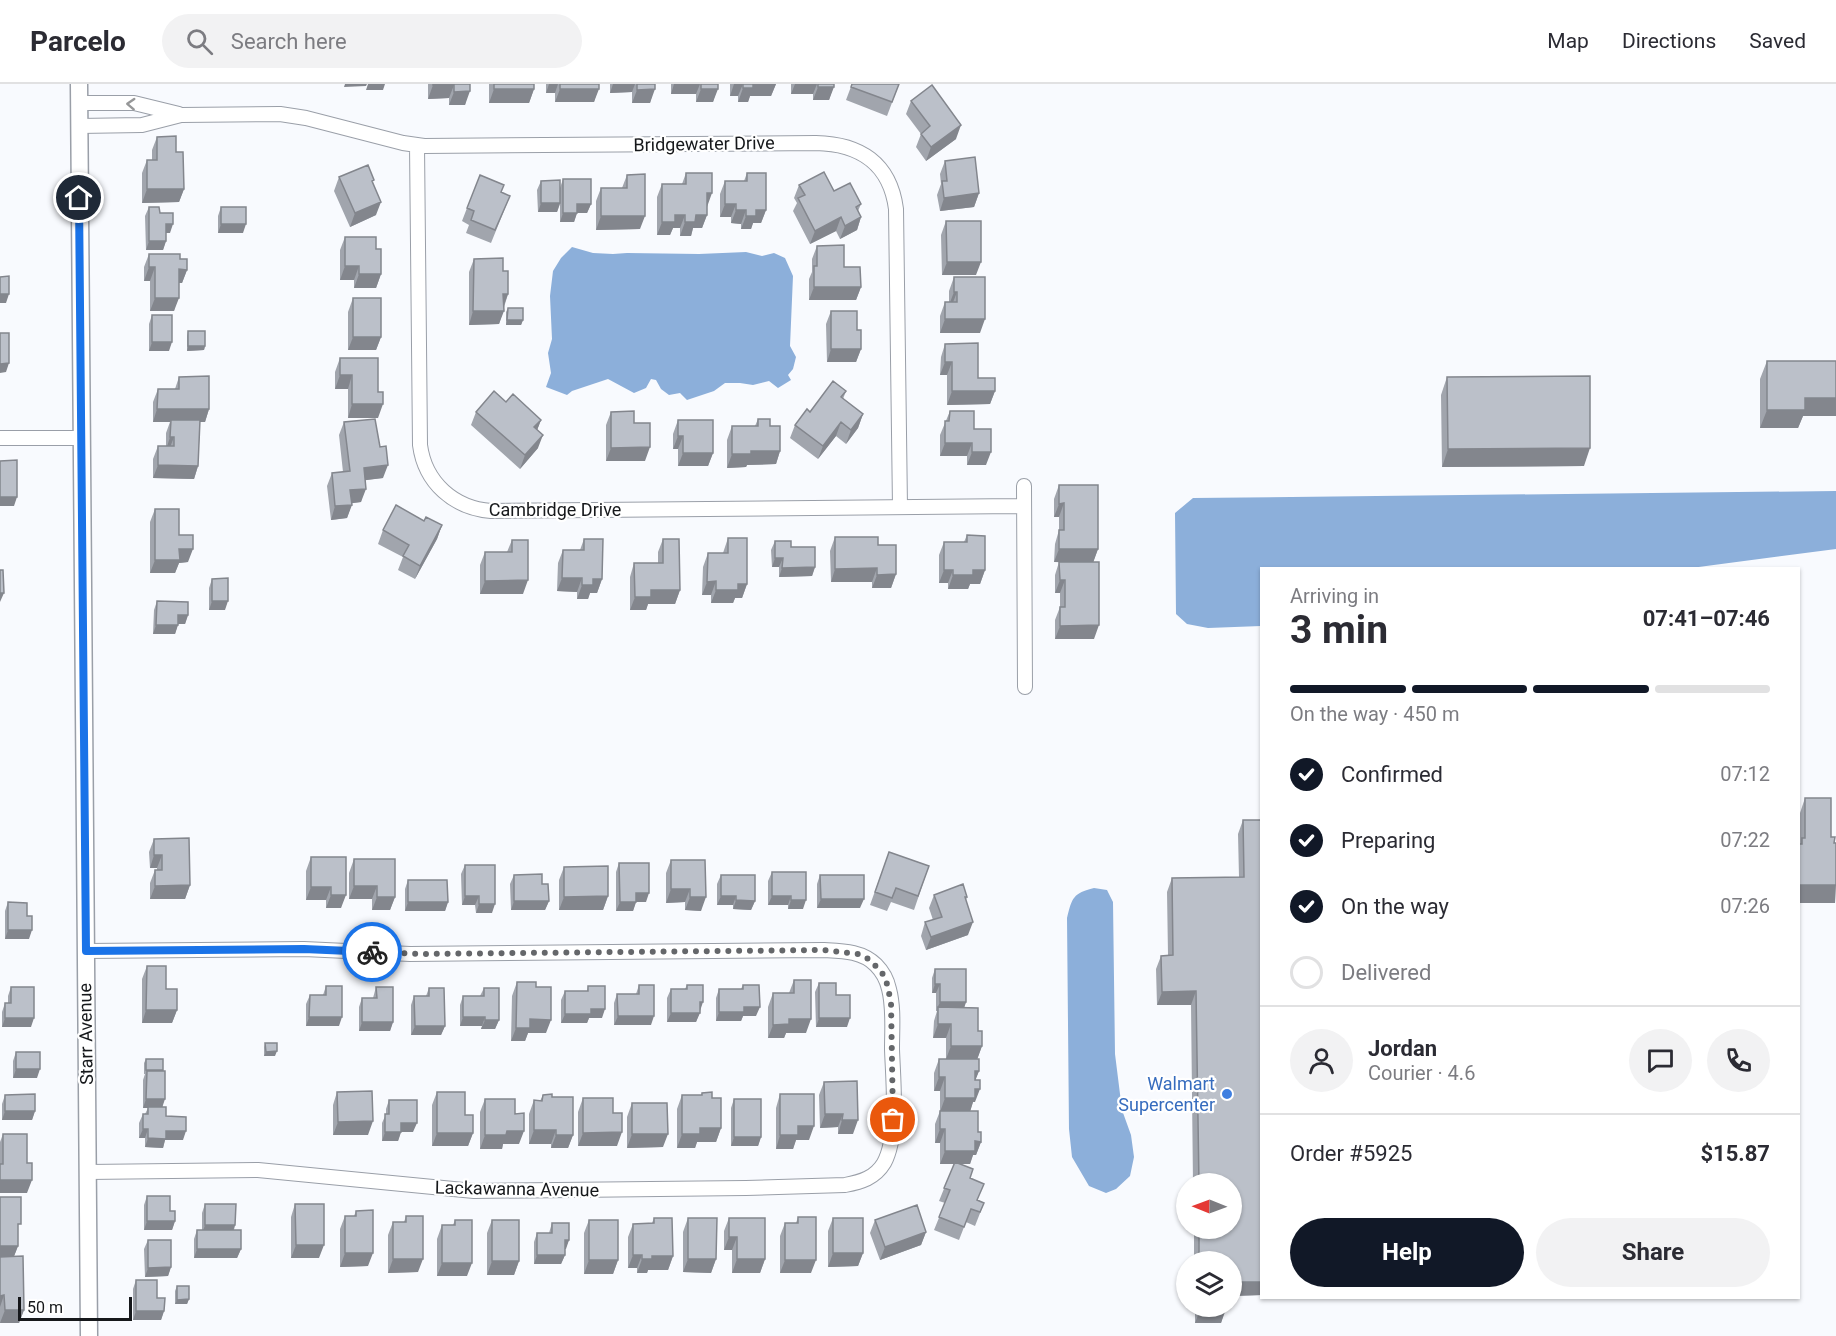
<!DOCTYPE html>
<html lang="en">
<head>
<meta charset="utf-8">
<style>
  body { margin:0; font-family:Roboto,sans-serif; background:#f2f2f3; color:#2b2b33; height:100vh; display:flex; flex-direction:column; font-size:22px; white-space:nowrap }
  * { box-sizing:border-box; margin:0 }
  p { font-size:20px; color:#7c7c81 }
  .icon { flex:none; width:33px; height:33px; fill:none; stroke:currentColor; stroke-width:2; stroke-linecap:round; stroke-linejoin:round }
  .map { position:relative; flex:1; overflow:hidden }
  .panel { position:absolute; left:1260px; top:483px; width:540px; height:732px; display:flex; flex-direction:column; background:#fff; border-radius:0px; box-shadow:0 2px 4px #0004 }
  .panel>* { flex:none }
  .needle { width:39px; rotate:271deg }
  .buttons { position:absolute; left:1176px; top:1089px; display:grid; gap:12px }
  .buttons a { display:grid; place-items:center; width:66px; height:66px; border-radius:50%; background:#fff; box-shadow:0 2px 4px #0004; font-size:30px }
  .scale { position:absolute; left:18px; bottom:15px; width:114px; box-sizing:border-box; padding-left:6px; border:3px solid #16181b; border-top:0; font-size:16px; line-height:21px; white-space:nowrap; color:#16181b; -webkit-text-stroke:4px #fff; paint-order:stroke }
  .pin { position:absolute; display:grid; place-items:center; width:51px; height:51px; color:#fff; margin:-26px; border:3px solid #fff; border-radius:50%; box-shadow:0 2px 6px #0007 }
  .courier { position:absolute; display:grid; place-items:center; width:60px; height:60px; margin:-30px; border:4px solid #1a73e8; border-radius:50%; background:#fff; color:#222; box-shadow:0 2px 8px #0007 }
  .summary em { font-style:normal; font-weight:700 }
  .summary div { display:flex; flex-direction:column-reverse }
  .summary { display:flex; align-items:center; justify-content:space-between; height:102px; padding:0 30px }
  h1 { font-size:39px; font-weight:700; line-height:45px }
  .bar { display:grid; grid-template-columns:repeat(4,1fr); gap:9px 6px; align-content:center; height:72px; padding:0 30px }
  .bar i { height:8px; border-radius:4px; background:#e1e1e2 }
  .bar .current { background:#111827 }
  .bar p { grid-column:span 4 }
  .line { display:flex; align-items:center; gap:15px; padding:0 30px; border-top:2px solid #e1e1e2 }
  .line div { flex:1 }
  .round { display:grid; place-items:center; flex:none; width:63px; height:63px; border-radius:32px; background:#f2f2f3 }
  ol { padding:0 30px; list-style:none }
  li { display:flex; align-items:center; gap:18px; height:66px }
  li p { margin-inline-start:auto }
  li .icon { padding:6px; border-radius:50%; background:#111827; color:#fff; stroke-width:4 }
  li:last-child { color:#7c7c81 }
  li i { width:33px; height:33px; border:3px solid #e1e1e2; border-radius:50% }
  .cta { display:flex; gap:12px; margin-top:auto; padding:12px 30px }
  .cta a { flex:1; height:69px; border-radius:36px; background:#111827; color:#fff; font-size:24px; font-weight:700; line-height:69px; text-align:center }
  .cta a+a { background:#f2f2f3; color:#2b2b33 }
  header { display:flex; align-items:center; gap:36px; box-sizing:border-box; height:84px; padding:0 30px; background:#fff; border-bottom:2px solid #e1e1e2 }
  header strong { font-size:28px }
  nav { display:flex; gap:33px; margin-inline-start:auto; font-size:21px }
  .search { width:420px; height:54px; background:#f2f2f3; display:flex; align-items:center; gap:15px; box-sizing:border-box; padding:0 21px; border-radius:33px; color:#7c7c81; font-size:22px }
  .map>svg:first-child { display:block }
  .water { fill:#8cafda }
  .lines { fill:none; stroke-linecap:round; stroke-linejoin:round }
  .minor-casing { stroke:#9a9fa8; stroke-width:16 }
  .tertiary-casing { stroke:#9a9fa8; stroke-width:19 }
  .minor { stroke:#fff; stroke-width:14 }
  .tertiary { stroke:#fff; stroke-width:16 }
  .wall { fill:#a1a5ad }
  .shaded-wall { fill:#83868d }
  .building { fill:#bbc0c9; stroke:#83868d; stroke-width:1.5 }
  .oneway { stroke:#969798 }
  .done { stroke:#65676a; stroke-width:6; stroke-dasharray:0 10.8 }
  .route { stroke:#1a73e8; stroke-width:8 }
  .shop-dot { fill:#3f7fe0; stroke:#fff; stroke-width:2 }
  .labels { text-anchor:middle; stroke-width:4.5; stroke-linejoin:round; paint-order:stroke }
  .street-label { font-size:18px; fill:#16181b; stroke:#fff }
  .shop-label { font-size:18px; fill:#366cbe; stroke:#fff; text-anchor:end }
</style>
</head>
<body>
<header>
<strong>Parcelo</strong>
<div class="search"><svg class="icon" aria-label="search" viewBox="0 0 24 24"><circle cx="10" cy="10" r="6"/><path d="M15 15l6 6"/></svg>Search here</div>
<nav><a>Map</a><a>Directions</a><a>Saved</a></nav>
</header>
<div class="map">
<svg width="1836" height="1252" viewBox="0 0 1836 1252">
  <rect width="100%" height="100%" fill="#f8fafe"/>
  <!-- water -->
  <path class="water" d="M572,163L593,169L613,170L627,169L699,170L746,168L762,172L774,169L785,174L793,192L790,262L796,273L793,285L788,291L791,296L778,304L769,297L753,301L740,299H725L714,307L687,316L680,309L669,311L661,305L656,296L651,295L646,304L634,309L608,295L572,307L567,311L546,303L551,289L548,269L552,255L550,212L553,187L561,174Z
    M1836,407V465L1691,484H1262L1261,542L1208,544L1187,540L1176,530L1175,429L1193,414Z
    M1094,804L1107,806L1113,818L1115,970L1122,1026L1131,1051L1134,1073L1130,1092L1116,1105L1106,1109L1089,1102L1072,1073L1069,1045L1067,834C1072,814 1073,809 1094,804Z"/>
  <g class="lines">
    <!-- minor casing -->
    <g class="minor-casing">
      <path id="minor" d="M79,19H134L179,30
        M79,42L142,41L181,31L280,30L306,34L403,59L424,62L816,59C860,60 890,79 896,125L900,423
        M417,61L420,361C425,399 454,424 491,427L1024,422
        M0,354H81
        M1024,402L1025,603
        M86,867L304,865L410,870L824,866C842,867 862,867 876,881C882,887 887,896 889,905C894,924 892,945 892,965C893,997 899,1051 884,1079C875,1094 861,1098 845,1101L746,1104L474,1107L258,1086L88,1088"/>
    </g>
    <!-- tertiary casing -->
    <g class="tertiary-casing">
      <path id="tertiary" d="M79,0L89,1252"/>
    </g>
    <!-- minor -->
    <use href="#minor" class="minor"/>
    <!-- tertiary -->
    <use href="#tertiary" class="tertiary"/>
  </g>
  <!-- wall -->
  <path class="wall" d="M428,0H470L465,21H449V14L428,15Z
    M489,0H534V5L529,19H489Z
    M546,0H599L594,18H555V9H546Z
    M610,0H655L650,19H632V8L610,9Z
    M671,0H718L713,18H696V10H671Z
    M730,0H776L771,12H750L748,18H738V12H730Z
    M791,0H834L829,16H813V10H791Z
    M852,0H899L887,32L846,16Z
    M911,17L956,55L926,77L916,63L921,50L906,30Z
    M157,53L176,68L184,105L179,118L142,119V89L147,76H152V66Z
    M945,77L979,109L974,123L940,127L937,111L941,100L940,90Z
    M686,89L707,122V131L702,144H693L691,152H680V144H673L670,151H657V113L662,100H682Z
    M747,89L766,126L761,139H753L751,145H741V140L731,139V133H720V110L725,97H744Z
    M627,91L640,145L596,146V117L601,104H622Z
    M339,93L373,99L376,131L350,143L334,107Z
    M563,95L591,120L587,129H577L574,138H560V120L557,128H538L537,106L541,97L560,104Z
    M799,101L834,107L861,120L858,127L861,133L857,146L840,155L836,147L810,160L793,127L797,119L794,114Z
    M501,109L510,112L491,159L466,149L469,141L462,137L467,124Z
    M149,123L160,129L170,149H166V157L163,166H146L145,132Z
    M221,123L243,149H218V132Z
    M946,137L976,191H942L941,151Z
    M345,153L376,165L381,190L376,204H354V196H340V166Z
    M817,162L844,183L861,203L856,216H809V195L812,188V175Z
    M149,170L180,175L187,186L182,199H179L174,227H150V197H144V183Z
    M474,175L503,187L508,210L499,240L469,241V188Z
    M954,193L980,249H940V232L945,218H949V207Z
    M353,214L381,253L376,266H348V228Z
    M508,224L523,236L521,241H506V228Z
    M831,227L857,246L861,265L856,278H827L826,240Z
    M152,231L169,267H149V240Z
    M188,247L205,262L204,266L187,267V252Z
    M945,260L978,294L995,307L990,320L947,321V291H940L941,273Z
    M340,274L378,308V334H348V305H335V288Z
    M1767,277L1803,332L1798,344H1760V295Z
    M179,293L209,325L205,338H200L198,382L194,395L153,394V375L158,362H166V349L170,338H153V318L158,305H175Z
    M1447,293L1584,382L1442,383L1441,311Z
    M846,307L843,315L863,330L858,344L846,360L836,352L818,375L790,354L795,341L810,328Z
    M506,318L541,336L537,346L538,364L520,385L471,341L476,328Z
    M950,327L974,345L986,381H967V372H940V351Z
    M611,328L634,339L645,377H606V341Z
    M758,335L770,342L780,367L776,380L747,381L746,383L727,384V356L732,342H755Z
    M678,336L713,369L708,382H678V365H673V350Z
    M344,338L383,394L365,396L361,418L352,419L347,434L331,436L327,402L332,389L343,388L339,351Z
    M1059,401L1098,465L1093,478L1094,555H1055V536L1060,523V509H1055V491L1059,478H1054L1055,460L1059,446V433H1054V415Z
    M155,425L179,451L188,478L179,479L175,489H150V438Z
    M424,437L442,441L437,455L415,495L398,486L403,473L378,460L383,446Z
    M967,451L985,486L980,500H970L968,505H948V499H939V471L944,458H964Z
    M835,453L878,461L896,490L891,504H872V498H831L830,467Z
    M728,454L747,500L742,514H735L733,519H711V511H702L703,483L708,469H723Z
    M584,455L602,495L597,509H590L588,515H577V508L557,507L558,479L563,466H580Z
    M663,455L680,506L675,520H648L646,526H630V493L634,479H658V468Z
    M512,456L523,510H480V481L485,468H507Z
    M775,457L815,483L812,492L779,493V483H772L771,466Z
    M212,495L225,526H209V504Z
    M157,517L188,531L185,540H178L175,550H153L154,526Z
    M1805,714L1834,759H1836L1835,819H1798L1799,732Z
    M1243,736H1262V1211L1232,1212V1178H1194V1144H1232V1100H1193L1191,921H1157L1156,885L1161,872L1168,871L1167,808L1172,794L1239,793L1238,750Z
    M154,755L190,801L185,815H150V799L155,786H157V784H150L149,768Z
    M889,768L929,782L914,826L891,818L887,827L870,821Z
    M311,773H346L341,824H326V816H306V787Z
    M354,775L395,813L390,826H372V815H349V789Z
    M671,776H705L701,827L685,826V818L666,819V789Z
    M619,779L646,818H636L633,827H616V788Z
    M465,781L492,829H476L475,821H462L461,790Z
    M564,783L608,812L603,826H559V796Z
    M772,788L803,825H788V821H768V797Z
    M514,791L542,800L549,817L545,826H511L510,800Z
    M721,791L755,817L751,826L733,825V821H717V800Z
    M820,791L860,824H817V800Z
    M408,796L448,818L445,827H405V805Z
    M934,811L967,813L966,816L968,851L926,866L921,852L925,838L933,836L929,824Z
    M8,818L27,832L29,855H5V827Z
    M147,882L166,905L177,926L172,939H142V895Z
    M935,885L966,918L964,924L978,947L982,962L977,975L979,987L975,996V1018H973L970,1027L981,1058L976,1071H973L970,1080H961L970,1094L978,1116L984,1119L975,1142L966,1138L959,1156L934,1146L945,1119L939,1117L954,1080H940V1059H935V1040L940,1027V1007H934V989L939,975H946V954H933L934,937L937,927H936V909H932V894Z
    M794,896L806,949H786L784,954H768V923L773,909H789Z
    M517,898L536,903L546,949H528L525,957H511L512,912Z
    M819,899L836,911L847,943H816L815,908Z
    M639,901L651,941H614V919L617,910H636Z
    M687,901L700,927L696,938H667V914L671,905H685Z
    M743,901L756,932H743L741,937H716V914L719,905H741Z
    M326,902L339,942H306V920L310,911H323Z
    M588,902L602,934H589L587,939H561V916L565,907H587Z
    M11,903L31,943H2V928L5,919H8V912Z
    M376,903L393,938L390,947H359V923L362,914H373Z
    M429,904L445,942L441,951H411V921L414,912H426Z
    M484,904L499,936L495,945H481L482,942H460V921L463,912H480Z
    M265,959L275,972H264V963Z
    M16,968L37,994H13V977Z
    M146,975L166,1032L183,1056H165L163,1064L145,1063V1054H139V1039L143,1030H145L148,1024H143V996L145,990H144V979Z
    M824,998L853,1050H838V1043L820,1044L819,1011Z
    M337,1008L368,1051H333V1021Z
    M437,1008L465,1031L473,1049L468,1062H432V1021Z
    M702,1009L712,1014L721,1044L716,1058H697L695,1064H677V1025L682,1011H701Z
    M780,1010L809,1056H796L793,1065H776V1024Z
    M5,1011L35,1027L32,1036H2V1020Z
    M543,1011L552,1013L573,1051L568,1064H551V1060H529V1030L534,1016L540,1017Z
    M583,1014L613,1029L617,1062H578V1028Z
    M485,1015L515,1030L519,1060H503L502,1065H480V1028Z
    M734,1015L761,1053L758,1062H731V1024Z
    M389,1016L413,1048H401L398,1057H382V1039L386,1030V1025Z
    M632,1019L663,1063L627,1064V1033Z
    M3,1050L27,1109H0V1058Z
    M147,1112L170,1127L175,1137L172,1146H144V1121Z
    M0,1113L18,1147V1162L14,1172L24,1226L19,1239H0Z
    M205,1120L235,1141L234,1146L241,1165L237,1174H194V1155L197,1146H202V1129Z
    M295,1120L319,1174H291V1133Z
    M356,1127L368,1182L340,1183V1145L345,1132H354Z
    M406,1132L418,1188L388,1189V1151L393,1138H404Z
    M798,1133L811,1189H780V1152L785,1139H796Z
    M654,1134L673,1172L668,1186H648L647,1189H637V1184H628V1153L633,1140L652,1139Z
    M688,1134L716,1175L711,1189L683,1188V1148Z
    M729,1134L765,1175L760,1189H732V1166H724V1147Z
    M833,1134L863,1169L858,1182L828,1183V1147Z
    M455,1136L467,1192H437V1155L442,1141H453Z
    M492,1136L519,1177L514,1191H487V1149Z
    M589,1136L618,1176L613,1190H584V1149Z
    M875,1136L926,1148L921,1161L880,1176L870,1149Z
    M552,1139L569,1156L565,1165V1171L561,1180H534V1158L537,1149H549Z
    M148,1156L171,1183L168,1192L145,1193L144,1165Z
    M136,1196L157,1214L164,1227L161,1236H133V1205Z
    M177,1202L189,1215L187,1220H175V1207Z
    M1195,1222H1226L1221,1239H1195Z"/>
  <!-- shaded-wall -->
  <path class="shaded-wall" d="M345,0H367L366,2L344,3Z
    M368,0H385L383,6H366Z
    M549,0H558L555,9H546Z
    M613,0H635L632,8L610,9Z
    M674,0H700L696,10H671Z
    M734,0H743L738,12H730Z
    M752,0H776L771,12H750L748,18H738L743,4Z
    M795,0H817L813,10H791Z
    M433,1H454L449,14L428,15Z
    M818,3H834L829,16H813Z
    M494,5H534L529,19H489Z
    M560,5H599L594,18H555Z
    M655,5L650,19H632L637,6Z
    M701,5H718L713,18H696Z
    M470,7L465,21H449L454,8Z
    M961,41L956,55L926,77L931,63Z
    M147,105H184L179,118L142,119Z
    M707,109H712L707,123Z
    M979,109L974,123L940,127L944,114Z
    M381,118L376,131L350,143L355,129Z
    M541,119H560L557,128H538Z
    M577,120H591L587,129H577L574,138H560L563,129Z
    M725,120H736L731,133H720Z
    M736,126H746L741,140L731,139Z
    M756,126H766L761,139H753L751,145H741L746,132Z
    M675,131H685L680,144H673L670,151H657L662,138Z
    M696,131H707L702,144H693L691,152H680L685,138Z
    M601,132H645L640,145L596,146Z
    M841,133L836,147L810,160L815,147Z
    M861,133L857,146L840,155L845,142Z
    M166,140H173L170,149H163Z
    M221,140H246L243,149H218Z
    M149,157H166L163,166H146Z
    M947,178H981L976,191H942Z
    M345,182H359L354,196H340Z
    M149,183H155L150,197H144Z
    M179,185L187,186L182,199H175Z
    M359,190H381L376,204H354Z
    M814,203H861L856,216H809Z
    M954,208H957L952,221H949Z
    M0,210H9L6,219H0Z
    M503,210H508L503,224Z
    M155,214H179L174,227H150Z
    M473,227H504L499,240L469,241Z
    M945,235H985L980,249H940Z
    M507,236H523L521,241H506Z
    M353,253H381L376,266H348Z
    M152,258H172L169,267H149Z
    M188,262H205L204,266L187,267Z
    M831,265H861L856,278H827Z
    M945,278H952L947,291H940Z
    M9,279L6,288L0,289V280Z
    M340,291H352L348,305H335Z
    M952,307H995L990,320L947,321Z
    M1805,314H1836V332H1803L1798,344H1760L1767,326Z
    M352,320H383L378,334H348Z
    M157,325H209L205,338H171V336L170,338H153Z
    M863,330L858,344L846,360L851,346Z
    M541,336L536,349L534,343Z
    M841,338L836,352L818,375L823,362Z
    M543,351L538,364L520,385L525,371Z
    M678,352H683L678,365H673Z
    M170,353H174L169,366H166Z
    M945,359H972L967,372H940Z
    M650,363L645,377H606L611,364Z
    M1590,364L1584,382L1442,383L1448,365Z
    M751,367H780L776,380L747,381L746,383L727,384L732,370Z
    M972,368H991L986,381H967Z
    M683,369H713L708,382H678Z
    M158,381L198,382L194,395L153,394Z
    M388,381L383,394L359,397L364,384Z
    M366,405L361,418L346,420L350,406Z
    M0,413H17L14,422H0Z
    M1064,419L1059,433H1054L1059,420Z
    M352,421L347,434L331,436L335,422Z
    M442,441L437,455L415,495L420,482Z
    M179,465H193L188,478L179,479L175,489H150L155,476Z
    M1059,465H1098L1093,479L1054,478Z
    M775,474H783L779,483H772Z
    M815,483L812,492L779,493L782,484Z
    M877,484L872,498H831L835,485Z
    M944,486H953L948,499H939Z
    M973,486H985L980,500H970L968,505H948L953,491Z
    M896,490L891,504H872L877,491Z
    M562,494H582L577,508L557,507Z
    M593,495H602L597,509H590L588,515H577L582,501Z
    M528,496L523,510H480L485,497Z
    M1060,496H1065L1060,509H1055Z
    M716,497L711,511H702L707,498Z
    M738,500H747L742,514H735L733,519H711L716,506Z
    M651,506H680L675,520H648L646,526H630L635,513Z
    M0,509H4L0,518Z
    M212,517H228L225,526H209Z
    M178,531H188L185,540H175Z
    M156,541H178L175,550H153Z
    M1099,541L1094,555H1055L1060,542Z
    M154,771H162L157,784H150Z
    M190,801L185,815H150L155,802Z
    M1798,801H1836L1835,819H1798Z
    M354,802H377L372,815H349Z
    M311,803H331L326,816H306Z
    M671,805H690L685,818L666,819Z
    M636,809H649L646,818H633Z
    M331,811H346L341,824H326Z
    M465,812H479L475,821H462Z
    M608,812L603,826H559L564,813Z
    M721,812H736L733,821H717Z
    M772,812H791L788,821H768Z
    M377,813H395L390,826H372Z
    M690,813H706L701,827L685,826Z
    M821,815H864L860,824H817Z
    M736,816L755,817L751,826L733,825Z
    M791,816H806L803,825H788Z
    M514,817H549L545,826H511Z
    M408,818H448L445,827H405Z
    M620,818H636L633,827H616Z
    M479,820H495L492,829H476Z
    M973,838L968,851L926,866L931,853Z
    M8,846H32L29,855H5Z
    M935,900H940L936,909H932Z
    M1196,907L1191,921H1157L1162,908Z
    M700,918H703L700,927Z
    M940,918H966L963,927L938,923L936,927Z
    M744,923H760L756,932H743L741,937H716L719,928Z
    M591,925H605L602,934H589L587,939H561L565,930Z
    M146,926H177L172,939H142Z
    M671,929H700L696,938H667Z
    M618,932H654L651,941H614Z
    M309,933H342L339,942H306Z
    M463,933H485L482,942H460Z
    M5,934H34L31,943H2Z
    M819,934H850L847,943H816Z
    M530,935L551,936L546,949H528L525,957H511L516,944Z
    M789,935H811L806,949H786L784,954H768L773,941Z
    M485,936H499L495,945H481Z
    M362,938H393L390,947H359Z
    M938,940H951L946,954H933Z
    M415,942H445L441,951H411Z
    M951,962H982L977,976L946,975Z
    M277,967L275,972H264L266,968Z
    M16,985H40L37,994H13Z
    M975,987H979L974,1000Z
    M939,993H945L940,1007H934Z
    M975,1005H980L975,1018H973L970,1028H940L945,1014Z
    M146,1015H165L162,1024H143Z
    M5,1027H35L32,1036H2Z
    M825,1030H843L838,1043L820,1044Z
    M842,1036H858L853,1050H838Z
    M373,1037L368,1051H333L338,1038Z
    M401,1039H417L413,1048H401L398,1057H382L385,1048Z
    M798,1042H814L809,1056H796L793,1065H776L780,1051Z
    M700,1044H721L716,1058H697L695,1064H677L682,1050Z
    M143,1045H148L145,1054H139Z
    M940,1045H945L940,1059H935Z
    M534,1046H556L551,1060H529Z
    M166,1047H186L183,1056H165L163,1064L145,1063L148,1054Z
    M507,1047H524L519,1060H503L502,1065H480L485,1051Z
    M622,1048L617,1062H578L583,1049Z
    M437,1049H473L468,1062H432Z
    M632,1050H668L663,1063L627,1064Z
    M556,1051H573L568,1064H551Z
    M734,1053H761L758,1062H731Z
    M975,1057L981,1058L976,1071H973L970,1080H940L945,1067Z
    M0,1096H32L27,1109H0Z
    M147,1137H175L172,1146H144Z
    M205,1141H235L232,1150H202Z
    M926,1148L921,1161L880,1176L885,1163Z
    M729,1153H737L732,1166H724Z
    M565,1156H569L566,1165H561Z
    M296,1161H324L319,1174H291Z
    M0,1162H18L13,1175H0Z
    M197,1165H241L237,1174H194Z
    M345,1169H373L368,1182L340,1183Z
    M833,1169H863L858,1182L828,1183Z
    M537,1171H565L561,1180H534Z
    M633,1171H642L637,1184H628Z
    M652,1172H673L668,1186H648L647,1189H637L642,1175Z
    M393,1175H423L418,1188L388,1189Z
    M688,1175H716L711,1189L683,1188Z
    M737,1175H765L760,1189H732Z
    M589,1176H618L613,1190H584Z
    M785,1176H816L811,1189H780Z
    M492,1177H519L514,1191H487Z
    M442,1179H472L467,1192H437Z
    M171,1183L168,1192L145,1193L148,1184Z
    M1232,1198H1262V1211L1232,1212Z
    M4,1211L0,1223V1212Z
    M189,1215L187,1220H175L177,1216Z
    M1226,1225L1221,1239H1195L1200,1226Z
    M5,1226H24L19,1239H0Z
    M136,1227H164L161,1236H133Z"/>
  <!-- building -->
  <path class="building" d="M433,0H470V7L454,8V1H433Z
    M494,0H534V5H494Z
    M560,0H599V5H560Z
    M637,0H655V5L637,6Z
    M701,0H718V5H701Z
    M743,0H753V4H743Z
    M818,0H834V3H818Z
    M852,0H899L892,18L851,3Z
    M932,1L961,41L931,63L921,50L930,42L911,17Z
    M176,52V68H183L184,105H147V76H157V53Z
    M975,73L979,109L944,114L942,97H947L945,77Z
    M368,81L374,96L372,97L381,118L355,129L339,93Z
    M824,88L834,107L850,99L861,120L856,123L861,133L845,142L841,133L815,147L798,114L805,111L799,101Z
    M686,89H712V109H707V131H696L695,138H685V131H675V138H662V100H686Z
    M747,89H766V126H756V132H746V126H736V120H725V97H747Z
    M645,90V132H601V104H627V91Z
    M480,91L504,101L501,108L510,112L495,146L471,136L474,127L467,124Z
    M563,95H591V120H577V129H563Z
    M560,96V119H541V97Z
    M149,123H159L160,129H173V140H166V157H149Z
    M221,123H246V140H221Z
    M946,137H981V178H947Z
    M345,153H376V165H381V190H359V182H345Z
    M844,161V183H860L861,203H814V182H817V162Z
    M149,170H180V175H187V186L179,185V214H155V183H149Z
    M503,174V187H508V210H503L504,227H473L474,175Z
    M9,192V210H0V193Z
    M954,193H985V235H945V218H957V208H954Z
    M353,214H381V253H353Z
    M508,224H523V236H507Z
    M831,227H857V246H861V265H831Z
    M152,231H172V258H152Z
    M188,247H205V262H188Z
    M0,249H9V279L0,280Z
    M978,259V294H995V307H952V278H945V260Z
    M340,274H378V308H383V320H352V291H340Z
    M1767,277H1836V314H1805V326H1767Z
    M209,292V325H157L158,305H179V293Z
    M1590,292V364L1448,365L1447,293Z
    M833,297L846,307L841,313L863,330L851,346L841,338L823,362L795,341L807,325L810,328Z
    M494,307L506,318L513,310L541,336L534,343L543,351L525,371L476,328Z
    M634,327V339H650V363L611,364V328Z
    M950,327H974V345H991V368H972V359H945V337H949Z
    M375,335L380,363L386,362L388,381L364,384L366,405L350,406L352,421L335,422L332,389L350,387L344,338Z
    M758,335H770V342H780V367H751V370H732V342H758Z
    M171,336H200L198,382L158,381V362H174V353H170Z
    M678,336H713V369H683V352H678Z
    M17,376V413H0V377Z
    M1059,401H1098V465H1059V446H1064V419L1059,420Z
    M396,421L424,437L426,433L442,441L420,482L403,472L409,461L383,446Z
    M155,425H179V451H193V465H179L180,476H155Z
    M967,451L985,452V486H973V491H953V486H944V458H967Z
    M835,453H878V461H896V490L877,491V484L835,485Z
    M728,454H747V500H738V506H716V497L707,498L708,469H728Z
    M584,455H603L602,495H593V501H582V494H562L563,466H584Z
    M663,455H679L680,506H651V513H635L634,479H663Z
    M512,456H528V496L485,497V468H512Z
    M775,457H791V463H815V483L782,484L783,474H775Z
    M1059,478H1099V541L1060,542V523H1065V496H1060Z
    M0,486H3L4,509H0Z
    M228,494V517H212V495Z
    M157,517L188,518V531H178V541H156Z
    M1805,714H1831V753H1835L1834,759H1836V801H1798V760H1802V754H1805Z
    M1243,736H1262V1198H1232V1178H1199V1144H1232V1100H1199L1196,907L1162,908L1161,872L1173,871L1172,794L1244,793Z
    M189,754L190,801L155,802V786H162V771H154V755Z
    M889,768L929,782L918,812L896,804L892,814L875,808Z
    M311,773H346V811H331V803H311Z
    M354,775H395V813H377V802H354Z
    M671,776H705L706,813H690V805H671Z
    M619,779H649V809H636V818H620Z
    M465,781H495V820H479V812H465Z
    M608,782V812L564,813V783Z
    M772,788H806V816H791V812H772Z
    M542,790V800H548L549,817H514V791Z
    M721,791H755V817L736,816V812H721Z
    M820,791H864V815H821Z
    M408,796H447L448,818H408Z
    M963,800L967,813H965L973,838L931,853L925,838L942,833L934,811Z
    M8,818L27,819V832H32V846H8Z
    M147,882H166V905H177V926H146Z
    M935,885H966V918H940V900H935Z
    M794,896H811V935H789V940L773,941V909H794Z
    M517,898H536V903H551V936L530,935V944H516Z
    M819,899H836V911H850V934H819Z
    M639,901H654V932H618L617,910H639Z
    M687,901H703V918H700V929H671V905H687Z
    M743,901H759L760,923H744V928H719V905H743Z
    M326,902H342V933H309L310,911H326Z
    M588,902H605V925H591V930H565V907H588Z
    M11,903H34V934H5V919H11Z
    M376,903H393V938H362V914H377Z
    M429,904H444L445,942H415L414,912H429Z
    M484,904H499V936H485V933H463V912H484Z
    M938,923L978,924V947H982V962H951V940H938Z
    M265,959H277V967L266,968Z
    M16,968H40V985H16Z
    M146,975H163V986H146Z
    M939,975H979V987H975V996H980V1005H975V1014H945V993H939Z
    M147,987H165V1015H146Z
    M857,997L858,1036H842L843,1030H825L824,998Z
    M372,1007L373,1037L338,1038L337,1008Z
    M437,1008H465V1031H473V1049H437Z
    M712,1008V1014H721V1044H700V1050H682V1011H702V1009Z
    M35,1010V1027H5V1011Z
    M552,1010V1013H573V1051H556V1046H534V1016L542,1017L543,1011Z
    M780,1010H814V1042H798V1051H780Z
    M583,1014H613V1029H622V1048L583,1049Z
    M485,1015H515V1030L524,1029V1047H507L506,1051H485Z
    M734,1015H761V1053H734Z
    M389,1016H417V1039H401V1048H385V1030H389Z
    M632,1019H667L668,1050H632Z
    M148,1023H166V1032L186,1033V1047H166V1055L148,1054V1045H143V1030H148Z
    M940,1027H978V1048H981V1058L975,1057V1067H945V1045H940Z
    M3,1050H27V1079H32V1096H0V1080H3Z
    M955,1078L973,1085L970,1094L984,1100L977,1116L984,1119L980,1128L971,1125L964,1143L939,1133L950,1106L944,1104Z
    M147,1112H170V1127H175V1137H147Z
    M0,1113H21V1140H18V1162H0Z
    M205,1120H236L235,1141H205Z
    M295,1120H324V1161H296Z
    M917,1121L926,1148L885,1163L875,1136Z
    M373,1126V1169H345V1132H356V1127Z
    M406,1132H423V1175H393V1138H406Z
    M798,1133H816V1176H785V1139H798Z
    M654,1134H672L673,1172H652V1175H642V1171H633V1140L654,1139Z
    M688,1134H717L716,1175H688Z
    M729,1134H765V1175H737V1153H729Z
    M833,1134H863V1169H833Z
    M455,1136H472V1179H442V1141H455Z
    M492,1136H519V1177H492Z
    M589,1136H618V1176H589Z
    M552,1139H569V1156H565V1171H537V1149H552Z
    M197,1146H241V1165H197Z
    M148,1156H171V1183L148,1184Z
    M23,1172L24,1226H5L4,1211L0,1212V1173Z
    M136,1196H157V1214H165L164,1227H136Z
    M177,1202H189V1215L177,1216Z
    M1200,1222H1226V1225L1200,1226Z"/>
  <!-- one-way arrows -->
  <defs><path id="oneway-chevron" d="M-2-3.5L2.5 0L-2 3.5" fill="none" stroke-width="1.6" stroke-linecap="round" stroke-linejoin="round" transform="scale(1.5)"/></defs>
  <use class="oneway" href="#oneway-chevron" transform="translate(131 20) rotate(-177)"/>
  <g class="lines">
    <!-- done -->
    <path class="done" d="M372,868L420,870L824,866L858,870L867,874L881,887L886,896L891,918L893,1036"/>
    <!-- route -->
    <path class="route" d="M79,114L86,867L304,865L372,868"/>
  </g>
  <!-- markers -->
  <circle class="shop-dot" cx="1227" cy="1010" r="6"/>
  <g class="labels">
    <!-- street labels -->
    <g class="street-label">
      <text transform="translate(704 60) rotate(-1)" y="6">Bridgewater Drive</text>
      <text x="555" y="432">Cambridge Drive</text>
      <text transform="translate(86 950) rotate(-91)" y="6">Starr Avenue</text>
      <text transform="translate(517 1105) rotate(1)" y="6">Lackawanna Avenue</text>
    </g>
    <!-- shop labels -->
    <g class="shop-label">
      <text x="1215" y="1006">Walmart<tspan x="1215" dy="21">Supercenter</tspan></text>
    </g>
  </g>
</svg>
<div class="buttons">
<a><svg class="needle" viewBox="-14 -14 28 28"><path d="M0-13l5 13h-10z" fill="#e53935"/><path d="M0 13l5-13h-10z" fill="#7c7c81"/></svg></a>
<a><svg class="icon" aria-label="layers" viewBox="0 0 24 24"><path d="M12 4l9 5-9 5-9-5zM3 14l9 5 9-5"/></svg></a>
</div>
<div class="scale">50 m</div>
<div class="pin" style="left:893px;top:1036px;background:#ea580c"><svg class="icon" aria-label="bag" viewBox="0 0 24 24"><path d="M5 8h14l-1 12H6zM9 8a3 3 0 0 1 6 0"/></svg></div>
<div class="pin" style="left:79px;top:114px;background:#1f2937"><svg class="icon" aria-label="home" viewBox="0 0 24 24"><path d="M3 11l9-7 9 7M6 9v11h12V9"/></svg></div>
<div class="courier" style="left:372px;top:868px"><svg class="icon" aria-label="bike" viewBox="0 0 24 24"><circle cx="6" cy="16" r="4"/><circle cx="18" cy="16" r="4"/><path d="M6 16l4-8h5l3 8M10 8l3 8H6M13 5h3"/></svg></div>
<section class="panel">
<div class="summary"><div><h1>3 min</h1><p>Arriving in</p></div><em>07:41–07:46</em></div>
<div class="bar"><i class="current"></i><i class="current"></i><i class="current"></i><i></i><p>On the way · 450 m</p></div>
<ol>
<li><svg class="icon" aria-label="check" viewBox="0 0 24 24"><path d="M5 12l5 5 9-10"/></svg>Confirmed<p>07:12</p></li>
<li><svg class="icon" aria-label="check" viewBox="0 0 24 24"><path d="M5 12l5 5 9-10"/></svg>Preparing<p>07:22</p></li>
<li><svg class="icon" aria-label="check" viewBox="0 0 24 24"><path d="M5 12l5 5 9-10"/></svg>On the way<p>07:26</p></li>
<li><i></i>Delivered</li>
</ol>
<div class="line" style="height:108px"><a class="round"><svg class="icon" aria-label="person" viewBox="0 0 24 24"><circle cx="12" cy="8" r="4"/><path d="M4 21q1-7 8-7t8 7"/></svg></a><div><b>Jordan</b><p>Courier · 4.6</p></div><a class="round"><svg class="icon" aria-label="chat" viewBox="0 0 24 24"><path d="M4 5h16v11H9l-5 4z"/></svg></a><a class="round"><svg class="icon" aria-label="phone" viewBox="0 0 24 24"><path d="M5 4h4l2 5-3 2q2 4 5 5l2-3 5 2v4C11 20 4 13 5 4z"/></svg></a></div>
<div class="line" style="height:78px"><div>Order #5925</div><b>$15.87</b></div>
<div class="cta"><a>Help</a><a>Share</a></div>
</section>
</div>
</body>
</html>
